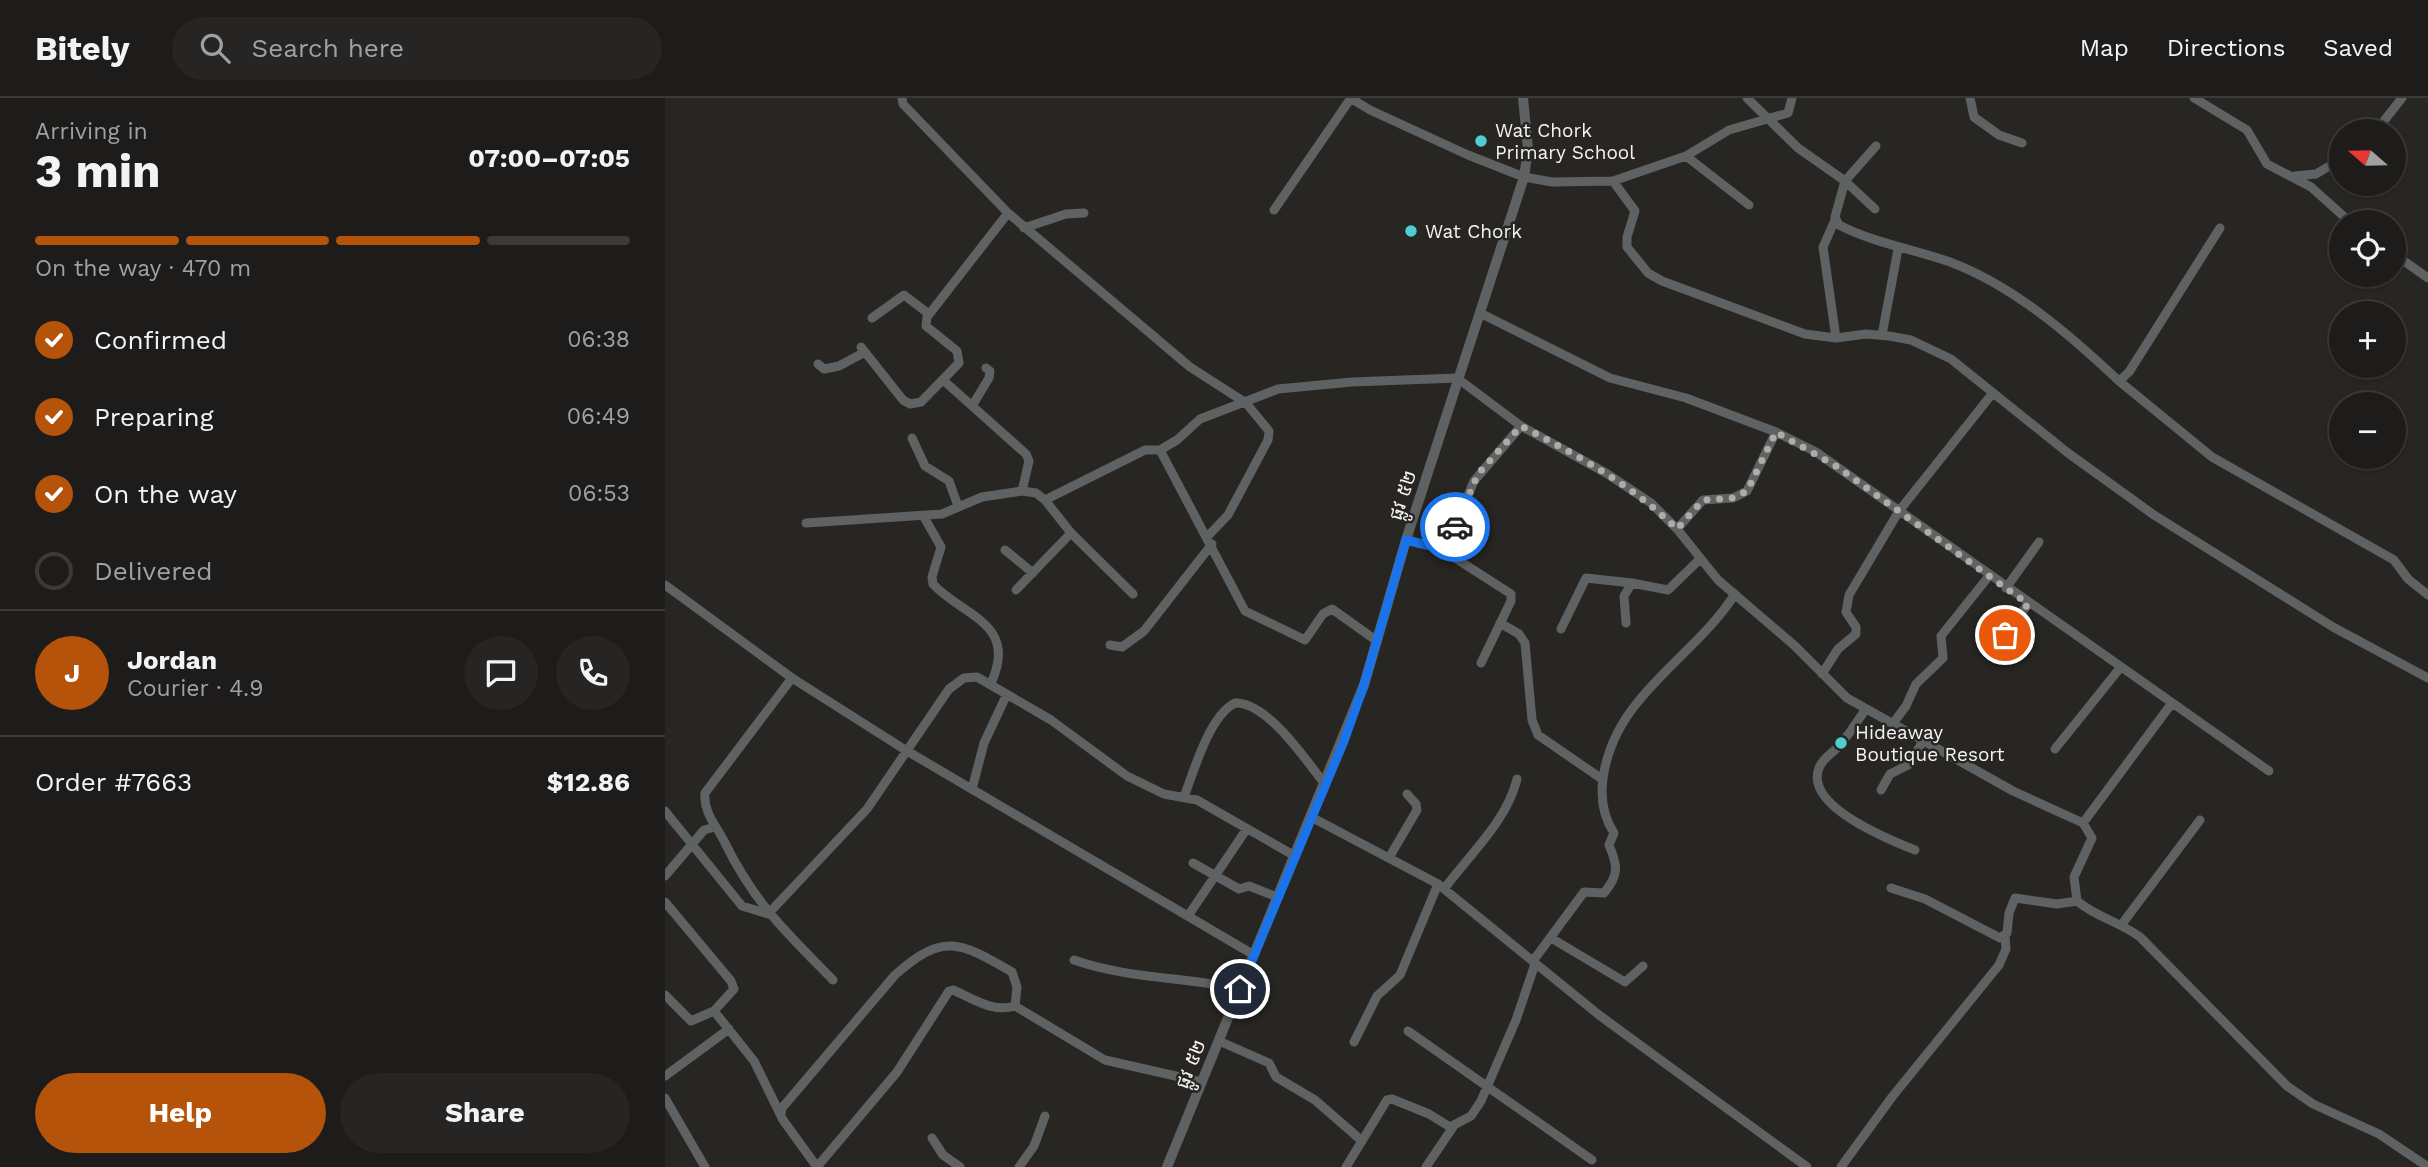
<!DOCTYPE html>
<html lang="en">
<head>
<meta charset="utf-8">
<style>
  body { margin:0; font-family:"Work Sans","Noto Sans Khmer",sans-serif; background:#262523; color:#f1f3f6; height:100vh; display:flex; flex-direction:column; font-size:26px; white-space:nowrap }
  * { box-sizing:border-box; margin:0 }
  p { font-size:23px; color:#a1a1a2 }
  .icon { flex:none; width:38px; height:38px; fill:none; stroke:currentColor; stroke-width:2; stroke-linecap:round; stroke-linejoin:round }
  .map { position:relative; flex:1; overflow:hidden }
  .drawer { display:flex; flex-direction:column; background:#1e1c1a; width:665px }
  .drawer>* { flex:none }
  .needle { width:46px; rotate:290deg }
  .buttons { position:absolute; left:1664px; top:21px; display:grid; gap:14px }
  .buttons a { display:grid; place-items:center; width:77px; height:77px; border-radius:50%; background:#1e1c1a; box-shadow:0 2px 5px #0004,0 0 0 2px #3c3a39; font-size:35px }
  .pin { position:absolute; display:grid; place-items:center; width:60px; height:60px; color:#fff; margin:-30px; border:4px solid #fff; border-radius:50%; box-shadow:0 2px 7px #0007 }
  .courier { position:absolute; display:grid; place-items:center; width:70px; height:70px; margin:-35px; border:5px solid #1a73e8; border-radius:50%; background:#fff; color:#222; box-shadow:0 2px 9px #0007 }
  .headline em { font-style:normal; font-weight:700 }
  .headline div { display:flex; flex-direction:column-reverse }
  .headline { display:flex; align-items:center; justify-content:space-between; height:119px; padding:0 35px }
  h1 { font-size:46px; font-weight:700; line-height:52px }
  .bar { display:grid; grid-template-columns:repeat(4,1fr); gap:10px 7px; align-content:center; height:84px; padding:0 35px }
  .bar i { height:9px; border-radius:5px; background:#3c3a39 }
  .bar .on { background:#b45309 }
  .bar p { grid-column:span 4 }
  .line { display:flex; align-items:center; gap:18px; padding:0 35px; border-top:2px solid #3c3a39 }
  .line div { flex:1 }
  .round { display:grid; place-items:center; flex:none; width:74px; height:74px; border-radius:37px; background:#262523 }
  ol { padding:0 35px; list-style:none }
  li { display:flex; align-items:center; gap:21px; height:77px }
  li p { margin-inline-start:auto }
  li .icon { padding:7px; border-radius:50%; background:#b45309; color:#fff; stroke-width:4 }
  li:last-child { color:#a1a1a2 }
  li i { width:38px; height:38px; border:4px solid #3c3a39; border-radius:50% }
  .cta { display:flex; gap:14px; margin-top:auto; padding:14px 35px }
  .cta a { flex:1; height:80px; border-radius:42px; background:#b45309; color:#fff; font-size:28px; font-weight:700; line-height:80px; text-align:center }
  .cta a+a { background:#262523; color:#f1f3f6 }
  header { display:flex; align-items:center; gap:42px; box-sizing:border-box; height:98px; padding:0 35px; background:#1e1c1a; border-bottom:2px solid #3c3a39 }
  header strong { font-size:33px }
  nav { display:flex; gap:38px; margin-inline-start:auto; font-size:24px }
  .search { width:490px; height:63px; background:#262523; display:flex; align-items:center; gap:18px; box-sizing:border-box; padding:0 24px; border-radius:38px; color:#a1a1a2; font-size:26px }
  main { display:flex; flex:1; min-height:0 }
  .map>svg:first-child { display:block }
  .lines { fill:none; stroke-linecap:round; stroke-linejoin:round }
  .minor { stroke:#5f6262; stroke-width:9 }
  .tertiary { stroke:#5f6262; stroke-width:10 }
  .done { stroke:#aeaca9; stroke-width:7; stroke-dasharray:0 12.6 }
  .route { stroke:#1a73e8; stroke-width:9 }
  .poi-dot { fill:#51ccd2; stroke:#282622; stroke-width:2.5 }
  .labels { text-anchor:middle; stroke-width:5; stroke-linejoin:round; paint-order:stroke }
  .poi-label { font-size:19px; fill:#f6f4f2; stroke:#282622; text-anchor:start }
  .street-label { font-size:19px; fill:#f6f4f2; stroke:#282622 }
</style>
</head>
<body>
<header>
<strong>Bitely</strong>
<div class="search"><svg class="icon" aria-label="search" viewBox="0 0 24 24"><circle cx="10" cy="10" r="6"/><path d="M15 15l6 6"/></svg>Search here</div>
<nav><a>Map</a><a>Directions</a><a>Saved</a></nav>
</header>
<main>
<section class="drawer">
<div class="headline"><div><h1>3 min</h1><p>Arriving in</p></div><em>07:00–07:05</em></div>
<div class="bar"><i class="on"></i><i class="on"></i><i class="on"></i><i></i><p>On the way · 470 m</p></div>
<ol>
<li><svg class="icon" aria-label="check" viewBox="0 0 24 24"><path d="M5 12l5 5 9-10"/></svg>Confirmed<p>06:38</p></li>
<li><svg class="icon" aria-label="check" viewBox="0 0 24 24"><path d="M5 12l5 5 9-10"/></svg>Preparing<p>06:49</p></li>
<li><svg class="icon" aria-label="check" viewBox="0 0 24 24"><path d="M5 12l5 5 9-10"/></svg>On the way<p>06:53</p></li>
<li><i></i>Delivered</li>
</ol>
<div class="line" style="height:126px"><b class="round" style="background:#b45309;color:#fff">J</b><div><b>Jordan</b><p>Courier · 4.9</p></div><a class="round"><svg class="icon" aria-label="chat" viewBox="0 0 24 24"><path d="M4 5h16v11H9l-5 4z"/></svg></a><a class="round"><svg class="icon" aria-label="phone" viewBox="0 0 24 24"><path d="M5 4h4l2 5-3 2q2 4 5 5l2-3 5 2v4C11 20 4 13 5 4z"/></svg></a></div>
<div class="line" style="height:91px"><div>Order #7663</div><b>$12.86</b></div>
<div class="cta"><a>Help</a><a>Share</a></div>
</section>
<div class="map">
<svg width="1763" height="1069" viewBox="0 0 1763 1069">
  <rect width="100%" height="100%" fill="#282622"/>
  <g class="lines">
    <!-- minor -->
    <path class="minor" d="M237,0L238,6L343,115L525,269L581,305L604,333L603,342L563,417L542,439
      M685,0L705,12L803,57L859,79L887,84L948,83L1021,58L1064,32L1123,15L1127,0
      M1082,0L1133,50L1180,83L1170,119L1174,127C1209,145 1248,151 1285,164C1349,188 1405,237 1454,283L1464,274L1555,130
      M1305,0L1309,19L1334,37L1357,45
      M1529,0L1582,32L1602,66L1646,89L1685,124
      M1711,33L1737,0
      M1021,58L1084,107
      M1630,78L1651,76L1676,61
      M948,83L970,113L962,139V149L983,175L997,183L1140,236L1171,240L1201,236L1224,238L1246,242L1286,261L1403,355L1489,417L1668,529L1763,580
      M1210,111L1180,83L1211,48
      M609,112L686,0
      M1170,122L1158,149L1171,240
      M359,130L401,116L419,115
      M1729,156L1763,180
      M815,215L945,280L1021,300L1111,334L1151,354L1604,673
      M207,220L239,197L264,216
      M1217,237L1233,151
      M196,249L238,302L245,306L256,304L294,265L292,253L261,228L262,219L343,115
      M153,266L159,271L174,268L200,254
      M278,282L361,356L364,363L357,393L371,395L380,402L480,352H495L512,342L535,321L613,291L687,284L792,280L856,328L941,375L986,405L1012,431L1053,482L1130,548L1182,600L1348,693L1418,725L1427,740L1409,779L1412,803C1431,819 1455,824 1475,839L1622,988L1648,1006L1714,1036L1763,1069
      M1454,283L1547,359L1729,462L1743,481L1763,497
      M307,308L324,280L325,273L321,270
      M247,340L260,368L284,383L293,408
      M495,352L580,513L640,542L658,516L667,511L712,543
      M380,402L406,435L468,496
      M259,419L276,449L267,479L268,486C297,518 354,525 326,585
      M141,425L277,416L317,399L357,393
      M1012,431L1038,402L1068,400L1082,393L1111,334
      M741,442L783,452
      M340,452L368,475
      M0,487L127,580L242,653L589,857
      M1341,490L1374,444
      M351,492L406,435
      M835,525L854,536L860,545L867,622L873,637L937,681
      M961,525L959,498L967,485L1003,492L1035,461
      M896,531L921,480L967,485
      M445,547L457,549L479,533L547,446
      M1329,553L1363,506
      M816,565L846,503V496L790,460L782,447L809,383L856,328
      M1157,576L1173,551L1191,536V529L1181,514L1184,497L1234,413L1327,296
      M127,580L40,695C38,715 52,728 60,745C90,806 121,834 168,882
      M1201,611C1192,623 1183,639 1172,650C1165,657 1158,660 1154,670C1139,708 1225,742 1250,752
      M1229,624L1241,608L1251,586L1278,560L1276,538L1324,478
      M1390,651L1455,570
      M307,691L319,645L342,596
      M1216,692L1225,676L1243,667L1259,642
      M519,699C529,673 544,618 570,605C603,604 641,663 660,686
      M0,713L77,808L103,816L202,711L284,591L299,580L312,579L386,622L462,678L499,696L532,702L630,758
      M646,719L773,786L934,917L1142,1069
      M1418,725L1507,605
      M725,758L752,712L751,706L742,696
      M528,765L574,791L584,788L612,799
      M0,778L39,732L50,729
      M1226,790L1260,801L1335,840L1342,835L1344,815L1350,800L1392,806L1412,803
      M779,791C804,757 842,723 852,681
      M0,804L66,883L69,891L49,913L26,923L0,897
      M523,818L581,732
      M1457,826L1535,722
      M886,840L960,884L978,868
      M409,862C463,881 520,879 575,891
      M868,863L919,794L939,795C954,777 953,768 944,747L949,735C923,696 944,639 972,605C1003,566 1043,538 1070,496
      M350,908L440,962L537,984
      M49,913L89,963L118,1022L152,1069
      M743,933L927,1062
      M554,943L604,965L611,979L650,1002L697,1043
      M689,944L712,898L735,877L773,786
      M0,978L64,931
      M0,1000L40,1069
      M116,1016L117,1010L230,877C278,834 295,844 347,874L352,889L350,908C328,915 309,901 288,892L284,893L232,974L152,1069
      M267,1040L278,1057L295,1069
      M354,1069L369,1048L380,1018
      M681,1069L722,1002L727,1001L764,1016L785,1029L806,1018L816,1003L851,922L870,866
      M761,1069L788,1029
      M1176,1069L1227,999L1334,867L1341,851L1340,838"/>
    <!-- tertiary -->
    <path class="tertiary" d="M502,1069L699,587L741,442L859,79L863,51L858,0"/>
  </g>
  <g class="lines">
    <!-- done -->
    <path class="done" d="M790,429L813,376L856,328C912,357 967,387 1012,431L1038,402L1068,400L1082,393L1111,334L1171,368L1363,506L1340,537"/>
    <!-- route -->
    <path class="route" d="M575,891L679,643L699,587L741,442L783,452V442L790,429"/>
  </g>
  <!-- markers -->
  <g class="poi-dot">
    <circle cx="816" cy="43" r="7"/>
    <circle cx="746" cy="133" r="7"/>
    <circle cx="1176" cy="645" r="7"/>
  </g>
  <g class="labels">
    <!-- poi labels -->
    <g class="poi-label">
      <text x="830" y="39">Wat Chork<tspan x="830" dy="22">Primary School</tspan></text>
      <text x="760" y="140">Wat Chork</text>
      <text x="1190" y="641">Hideaway<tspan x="1190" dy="22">Boutique Resort</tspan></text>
    </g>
    <!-- street labels -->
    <g class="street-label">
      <text transform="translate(737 397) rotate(-72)" y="7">ផ្លូវ ៥២</text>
      <text transform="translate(525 966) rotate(-68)" y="7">ផ្លូវ ៥២</text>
    </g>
  </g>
</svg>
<div class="buttons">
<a><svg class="needle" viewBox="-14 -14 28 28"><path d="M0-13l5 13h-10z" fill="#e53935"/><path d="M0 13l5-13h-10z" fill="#a1a1a2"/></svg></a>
<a><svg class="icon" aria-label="locate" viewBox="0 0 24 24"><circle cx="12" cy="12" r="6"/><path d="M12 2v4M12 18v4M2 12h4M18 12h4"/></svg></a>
<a>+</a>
<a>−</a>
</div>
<div class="pin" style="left:1340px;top:537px;background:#ea580c"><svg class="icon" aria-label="bag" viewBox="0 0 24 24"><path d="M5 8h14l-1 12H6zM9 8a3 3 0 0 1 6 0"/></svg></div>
<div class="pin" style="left:575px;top:891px;background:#1f2937"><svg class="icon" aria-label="home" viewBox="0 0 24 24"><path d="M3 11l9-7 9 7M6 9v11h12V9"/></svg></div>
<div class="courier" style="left:790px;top:429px"><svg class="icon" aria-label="car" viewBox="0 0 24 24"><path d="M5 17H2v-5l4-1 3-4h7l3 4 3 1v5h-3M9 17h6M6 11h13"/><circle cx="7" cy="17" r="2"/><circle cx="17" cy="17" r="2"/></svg></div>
</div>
</main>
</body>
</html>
